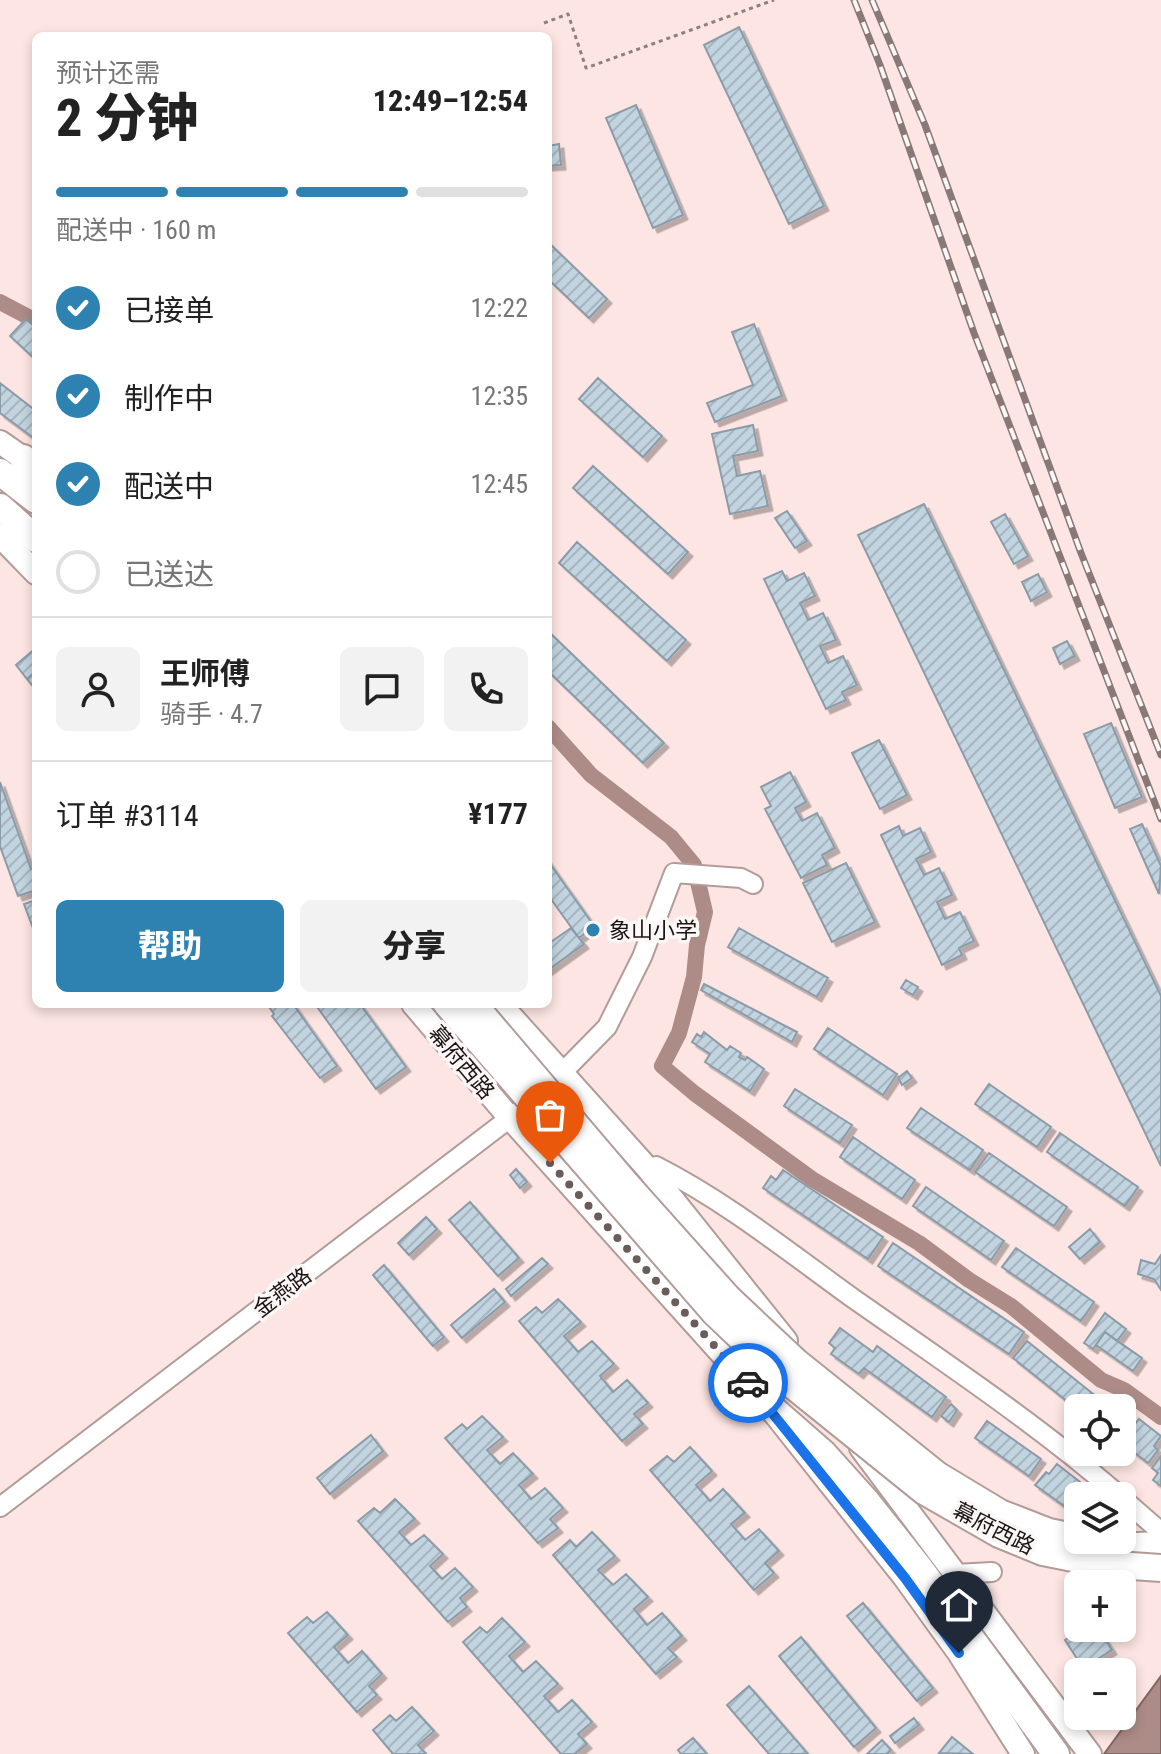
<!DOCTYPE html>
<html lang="zh">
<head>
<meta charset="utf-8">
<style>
  body { margin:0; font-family:"Roboto Condensed","Noto Sans SC",sans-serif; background:#f2f2f2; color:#222; height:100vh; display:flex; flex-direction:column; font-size:30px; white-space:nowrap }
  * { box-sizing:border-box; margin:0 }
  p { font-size:26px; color:#767676 }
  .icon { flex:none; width:44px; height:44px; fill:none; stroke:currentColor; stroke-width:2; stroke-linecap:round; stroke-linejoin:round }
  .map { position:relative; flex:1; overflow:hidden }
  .sheet { position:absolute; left:32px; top:32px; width:520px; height:976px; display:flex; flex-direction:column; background:#fff; border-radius:12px; box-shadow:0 4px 12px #0003 }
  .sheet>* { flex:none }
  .tools { position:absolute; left:1064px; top:1394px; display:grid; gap:16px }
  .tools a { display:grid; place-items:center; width:72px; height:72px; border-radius:12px; background:#fff; box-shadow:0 4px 12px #0003; font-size:40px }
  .pin { position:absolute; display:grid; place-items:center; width:68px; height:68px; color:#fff; margin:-82px -34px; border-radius:50% 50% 50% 0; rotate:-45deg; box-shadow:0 0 8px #0007 }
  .pin .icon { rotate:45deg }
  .courier { position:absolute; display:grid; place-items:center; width:80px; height:80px; margin:-40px; border:6px solid #1a73e8; border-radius:50%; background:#fff; color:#222; box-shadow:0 2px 10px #0007 }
  .headline em { font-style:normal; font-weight:800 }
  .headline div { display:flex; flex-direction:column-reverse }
  .headline { display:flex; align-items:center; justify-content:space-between; height:136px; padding:0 24px }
  h1 { font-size:52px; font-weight:800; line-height:60px }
  .bar { display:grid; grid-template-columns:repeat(4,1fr); gap:12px 8px; align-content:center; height:96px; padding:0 24px }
  .bar i { height:10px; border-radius:6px; background:#e0e0e0 }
  .bar .active { background:#2e82b2 }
  .bar p { grid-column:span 4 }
  .line { display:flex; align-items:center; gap:20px; padding:0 24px; border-top:2px solid #e0e0e0 }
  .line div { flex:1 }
  .round { display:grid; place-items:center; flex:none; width:84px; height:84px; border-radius:12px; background:#f2f2f2 }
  ol { padding:0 24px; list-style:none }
  li { display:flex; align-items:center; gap:24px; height:88px }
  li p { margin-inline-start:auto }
  li .icon { padding:8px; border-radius:50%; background:#2e82b2; color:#fff; stroke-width:4 }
  li:last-child { color:#767676 }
  li i { width:44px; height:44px; border:4px solid #e0e0e0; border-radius:50% }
  .button { display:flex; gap:16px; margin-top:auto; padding:16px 24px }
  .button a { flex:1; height:92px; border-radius:12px; background:#2e82b2; color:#fff; font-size:32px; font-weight:800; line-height:92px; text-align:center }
  .button a+a { background:#f2f2f2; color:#222 }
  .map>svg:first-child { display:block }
  .water { fill:#ad8c88; stroke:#816865; stroke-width:2 }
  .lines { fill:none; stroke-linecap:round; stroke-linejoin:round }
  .canal { stroke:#ad8c88; stroke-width:16 }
  .building { fill:url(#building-hatch); stroke:#8b9ca8; stroke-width:2; filter:url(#shadow) }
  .minor-casing { stroke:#b19c99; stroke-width:22 }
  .major-casing { stroke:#b19c99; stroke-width:26 }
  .highway-casing { stroke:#b19c99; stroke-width:30 }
  .path { stroke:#8f7f7d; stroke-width:3; stroke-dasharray:4 4; stroke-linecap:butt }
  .minor { stroke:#fff; stroke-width:18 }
  .major { stroke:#fff; stroke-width:22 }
  .highway { stroke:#fff; stroke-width:26 }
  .rail-casing { stroke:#887977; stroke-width:7 }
  .rail { stroke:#fcf7f7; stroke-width:4; stroke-dasharray:12; stroke-linecap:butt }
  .highway-bridge-casing { stroke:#b19c99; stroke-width:30; stroke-linecap:butt }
  .highway-bridge { stroke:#fff; stroke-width:26 }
  .done { stroke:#695c5b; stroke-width:8; stroke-dasharray:0 14.4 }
  .route { stroke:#1a73e8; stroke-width:10 }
  .poi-dot { fill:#2e82b2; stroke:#fcf7f7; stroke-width:3 }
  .labels { text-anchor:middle; stroke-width:7; stroke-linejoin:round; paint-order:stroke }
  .poi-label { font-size:22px; fill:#1a1312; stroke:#fcf7f7; text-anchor:start }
  .street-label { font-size:22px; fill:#1a1312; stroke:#fcf7f7 }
</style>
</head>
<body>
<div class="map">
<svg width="1161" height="1754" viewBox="0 0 1161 1754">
  <defs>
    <pattern id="building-hatch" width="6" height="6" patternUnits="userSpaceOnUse" patternTransform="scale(2)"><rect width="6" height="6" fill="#c2d4e0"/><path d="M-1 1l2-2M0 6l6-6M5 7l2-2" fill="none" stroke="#a6b5bf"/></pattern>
    <filter id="shadow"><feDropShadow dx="4.5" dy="4.5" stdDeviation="0" flood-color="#0004"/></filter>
  </defs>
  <rect width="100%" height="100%" fill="#fce5e2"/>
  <!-- water -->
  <path class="water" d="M1161,1676V1754H1104Z"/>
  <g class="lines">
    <!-- canal -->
    <path class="canal" d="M0,302L36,321
      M548,727L591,775L671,837L694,865L705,912L697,945L694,977L679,1033L662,1066L694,1093L812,1179L919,1243L969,1280L1011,1306L1101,1380L1124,1390L1161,1417"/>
  </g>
  <!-- building -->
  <path class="building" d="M739,27L824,206L789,224L704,45Z
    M636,105L683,215L653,228L606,118Z
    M559,144L561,165L548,166V146Z
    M548,242L607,299L589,318L548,279Z
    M26,319L36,328V360L10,336Z
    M754,324L782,396L715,422L707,403L753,385L732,332Z
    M598,378L662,436L643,457L579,399Z
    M0,383L36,411L35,439L0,413Z
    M753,425L758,451L733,456L737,476L760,471L768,506L730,514L712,434Z
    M593,466L688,552L668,574L573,488Z
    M924,504L1161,996V1166L858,535Z
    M787,511L807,541L795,548L775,518Z
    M1005,514L1028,556L1014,564L991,522Z
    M577,542L686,640L667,661L559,563Z
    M782,571L787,581L804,573L815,596L800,603L808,620L823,613L836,640L820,646L828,663L843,656L857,685L842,692L846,700L826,709L764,579Z
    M1038,574L1047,592L1031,601L1022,582Z
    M548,631L664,743L643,763L548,671Z
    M1067,641L1075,656L1060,664L1053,648Z
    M36,648V671L27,679L16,665Z
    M36,671V690L27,679Z
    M1111,723L1142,797L1115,808L1084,734Z
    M879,740L907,795L880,809L852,753Z
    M790,772L806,802L795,808L802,821L817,813L835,848L822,855L827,865L801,878L765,809L771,806L761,787Z
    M0,782L31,869L36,867V890L18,896L0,846Z
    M1142,824L1161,866L1159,894L1130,829Z
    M899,826L903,836L920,828L931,852L916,859L924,875L939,868L952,895L937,902L945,919L960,912L974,941L959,948L962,955L942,965L881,835Z
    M548,861L594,926L579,938L548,895Z
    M846,863L875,922L832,942L803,883Z
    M36,900V927L33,928L24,904Z
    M571,928L584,944L548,970V944Z
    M739,928L828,978L817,997L728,947Z
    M906,980L918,987L913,995L901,988Z
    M704,984L797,1032L792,1042L701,990Z
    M267,1004H293L337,1066L320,1078L272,1016L274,1014Z
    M315,1004H360L406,1067L376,1089Z
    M828,1028L897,1074L883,1095L814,1049Z
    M704,1032L727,1050L730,1046L741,1053L739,1057L745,1060L747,1057L764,1069L750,1091L705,1062L710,1054L692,1042L697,1034L701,1037Z
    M907,1071L912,1078L902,1085L898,1078Z
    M989,1084L1051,1127L1037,1147L975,1104Z
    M795,1089L852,1125L840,1143L784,1106Z
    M921,1108L983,1150L970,1170L907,1128Z
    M1060,1133L1138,1187L1125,1206L1047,1152Z
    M853,1137L915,1180L902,1199L840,1157Z
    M989,1153L1067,1207L1054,1226L975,1172Z
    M516,1169L527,1182L520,1188L510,1175Z
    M783,1170L883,1237L868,1259L763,1188L771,1176L776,1180Z
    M926,1187L1004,1241L991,1260L913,1206Z
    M470,1202L519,1258L498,1276L449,1220Z
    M426,1217L437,1229L409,1255L398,1243Z
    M1090,1229L1100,1242L1080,1259L1069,1247Z
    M893,1243L1024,1332L1009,1354L878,1266Z
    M1016,1248L1094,1302L1081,1321L1002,1267Z
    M1161,1255V1290L1154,1279L1138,1274L1141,1260L1155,1264Z
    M542,1258L548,1264L511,1296L506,1289Z
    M384,1265L444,1337L433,1346L373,1275Z
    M494,1289L505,1302L462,1338L451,1325Z
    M558,1299L581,1322L564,1336L578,1352L592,1341L614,1364L600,1376L613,1392L627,1380L648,1403L634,1414L643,1424L622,1441L519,1321L536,1307L542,1313Z
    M1105,1313L1126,1329L1117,1341L1142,1358L1133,1371L1096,1345L1105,1332L1093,1349L1084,1343Z
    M1105,1313L1126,1329L1117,1341L1105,1332L1093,1349L1084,1343Z
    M840,1328L873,1352L877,1346L946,1397L932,1417L864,1368L859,1374L831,1354L835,1348L829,1343Z
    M1105,1332L1142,1358L1133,1371L1096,1345Z
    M1027,1341L1107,1405L1104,1408H1078V1410L1013,1358Z
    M951,1404L957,1410L949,1422L941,1416Z
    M482,1416L503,1437L487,1450L500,1464L513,1453L533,1474L519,1485L531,1499L545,1488L563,1508L550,1519L558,1528L538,1543L445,1438L462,1424L467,1429Z
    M1139,1419L1161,1436L1154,1446L1158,1450L1148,1463L1122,1443V1433L1127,1426L1131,1429Z
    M987,1421L1041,1459L1029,1476L975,1438Z
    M371,1435L383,1451L330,1494L317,1478Z
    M690,1447L712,1471L696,1485L710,1501L723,1489L745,1513L731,1524L745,1540L759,1529L779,1551L765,1563L774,1573L754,1590L650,1470L667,1456L674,1462Z
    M1161,1456V1486L1153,1480L1158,1473L1152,1468Z
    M1057,1464L1080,1482L1072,1492L1076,1495L1067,1508L1035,1485L1046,1472L1049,1474Z
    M395,1499L415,1519L399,1532L411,1545L424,1535L443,1554L430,1566L442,1579L455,1568L473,1587L460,1598L467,1607L448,1622L358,1521L374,1508L380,1513Z
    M592,1532L615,1556L598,1570L613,1585L626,1574L648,1597L634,1609L647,1625L662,1613L682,1636L668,1648L677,1657L656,1674L553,1555L570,1540L576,1547Z
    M863,1603L933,1688L917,1701L847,1616Z
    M327,1612L348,1635L334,1647L348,1663L362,1651L382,1674L369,1686L377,1695L357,1712L288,1633L307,1617L313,1623Z
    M502,1618L525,1642L509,1656L523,1672L536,1661L558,1684L544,1696L558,1712L572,1700L592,1722L578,1734L587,1744L575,1754H561L463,1642L480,1627L487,1633Z
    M1085,1628H1098L1112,1650L1083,1668L1065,1640Z
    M801,1637L876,1728L854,1747L779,1656Z
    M749,1686L808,1754H769L727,1705Z
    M412,1707L434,1731L418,1745L426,1754H393L373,1730L390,1715L396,1721Z
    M914,1718L919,1725L895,1743L890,1736Z
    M952,1737L973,1754L939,1753Z
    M693,1738L707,1754H681L678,1750Z
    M882,1740L891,1750L887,1754H867Z"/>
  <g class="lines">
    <!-- minor casing -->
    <g class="minor-casing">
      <path id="minor" d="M554,1081L607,1027L642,957L674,873L741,878L753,884
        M649,1170L656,1166C727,1202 790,1253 854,1299C944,1362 1037,1424 1120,1496
        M1122,1498L1161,1532
        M0,1507L519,1111
        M955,1574L992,1572"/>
    </g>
    <!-- major casing -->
    <g class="major-casing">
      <path id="major" d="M0,442L23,458L35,471
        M0,536L36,573
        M413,1004L510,1118L767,1404L905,1578L959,1653L1023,1754
        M500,1004L649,1170L786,1341
        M861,1448L1090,1754"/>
    </g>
    <!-- highway casing -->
    <g class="highway-casing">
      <path id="highway" d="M23,458L36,482
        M0,472L36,500
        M0,507L36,539
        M767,1404L823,1453L867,1502L918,1566L1056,1754
        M1085,1540L1114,1547L1161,1545"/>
    </g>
    <!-- path -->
    <path class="path" d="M544,23L568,14L586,68L774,0"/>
    <!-- minor -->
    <use href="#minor" class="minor"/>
    <!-- major -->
    <use href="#major" class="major"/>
    <!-- highway -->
    <use href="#highway" class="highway"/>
    <!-- rail casing -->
    <g class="rail-casing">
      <path id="rail" d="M854,0L880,65L974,333L1161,819
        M872,0L925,125L1081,553L1161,755"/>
    </g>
    <!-- rail -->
    <use href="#rail" class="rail"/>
    <!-- highway-bridge casing -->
    <g class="highway-bridge-casing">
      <path id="highway-bridge" d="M447,1004L714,1312L780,1375L924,1491L999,1534L1043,1552L1103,1564L1161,1568
        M473,1004L626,1184L728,1298L796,1362L937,1475L1000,1513L1049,1532L1078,1538"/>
    </g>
    <!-- highway-bridge -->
    <use href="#highway-bridge" class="highway-bridge"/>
  </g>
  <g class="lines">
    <!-- done -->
    <path class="done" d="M550,1163L748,1383"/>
    <!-- route -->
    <path class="route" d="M748,1383L905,1578L959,1653"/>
  </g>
  <!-- markers -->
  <circle class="poi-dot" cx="593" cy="930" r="8"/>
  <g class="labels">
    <!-- poi labels -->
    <g class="poi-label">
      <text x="609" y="938">象山小学</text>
    </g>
    <!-- street labels -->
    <g class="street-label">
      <text transform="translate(462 1062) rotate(50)" y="8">幕府西路</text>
      <text transform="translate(282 1292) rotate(-37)" y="8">金燕路</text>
      <text transform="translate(994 1528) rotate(27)" y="8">幕府西路</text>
    </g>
  </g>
</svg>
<div class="tools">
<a><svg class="icon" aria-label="locate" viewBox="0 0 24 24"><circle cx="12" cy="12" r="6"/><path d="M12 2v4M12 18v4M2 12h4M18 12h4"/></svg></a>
<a><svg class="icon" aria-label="layers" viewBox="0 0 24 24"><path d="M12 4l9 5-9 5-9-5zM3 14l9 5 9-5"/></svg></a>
<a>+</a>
<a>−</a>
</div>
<div class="pin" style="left:550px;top:1163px;background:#ea580c"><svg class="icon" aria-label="bag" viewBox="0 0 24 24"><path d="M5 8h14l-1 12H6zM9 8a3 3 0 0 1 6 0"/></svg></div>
<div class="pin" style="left:959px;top:1653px;background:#1f2937"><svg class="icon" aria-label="home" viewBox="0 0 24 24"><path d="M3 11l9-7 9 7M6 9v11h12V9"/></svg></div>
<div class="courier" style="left:748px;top:1383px"><svg class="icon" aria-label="car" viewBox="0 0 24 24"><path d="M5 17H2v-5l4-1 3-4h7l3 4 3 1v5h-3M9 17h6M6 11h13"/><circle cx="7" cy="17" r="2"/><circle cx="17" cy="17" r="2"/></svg></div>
<section class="sheet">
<div class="headline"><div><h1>2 分钟</h1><p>预计还需</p></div><em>12:49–12:54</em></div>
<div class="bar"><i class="active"></i><i class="active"></i><i class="active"></i><i></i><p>配送中 · 160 m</p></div>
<ol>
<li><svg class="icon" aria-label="check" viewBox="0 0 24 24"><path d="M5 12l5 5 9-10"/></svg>已接单<p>12:22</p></li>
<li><svg class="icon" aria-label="check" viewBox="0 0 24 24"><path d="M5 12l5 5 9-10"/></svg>制作中<p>12:35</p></li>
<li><svg class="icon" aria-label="check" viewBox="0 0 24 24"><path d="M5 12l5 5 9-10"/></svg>配送中<p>12:45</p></li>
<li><i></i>已送达</li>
</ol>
<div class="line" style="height:144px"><a class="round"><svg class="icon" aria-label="person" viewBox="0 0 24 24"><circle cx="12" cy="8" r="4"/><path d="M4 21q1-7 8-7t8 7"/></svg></a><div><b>王师傅</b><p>骑手 · 4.7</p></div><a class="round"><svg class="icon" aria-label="chat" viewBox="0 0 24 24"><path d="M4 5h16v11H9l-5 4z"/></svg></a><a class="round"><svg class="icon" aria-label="phone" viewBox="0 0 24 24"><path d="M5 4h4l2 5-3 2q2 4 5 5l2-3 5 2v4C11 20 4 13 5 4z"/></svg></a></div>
<div class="line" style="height:104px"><div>订单 #3114</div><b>¥177</b></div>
<div class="button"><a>帮助</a><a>分享</a></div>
</section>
</div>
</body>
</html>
